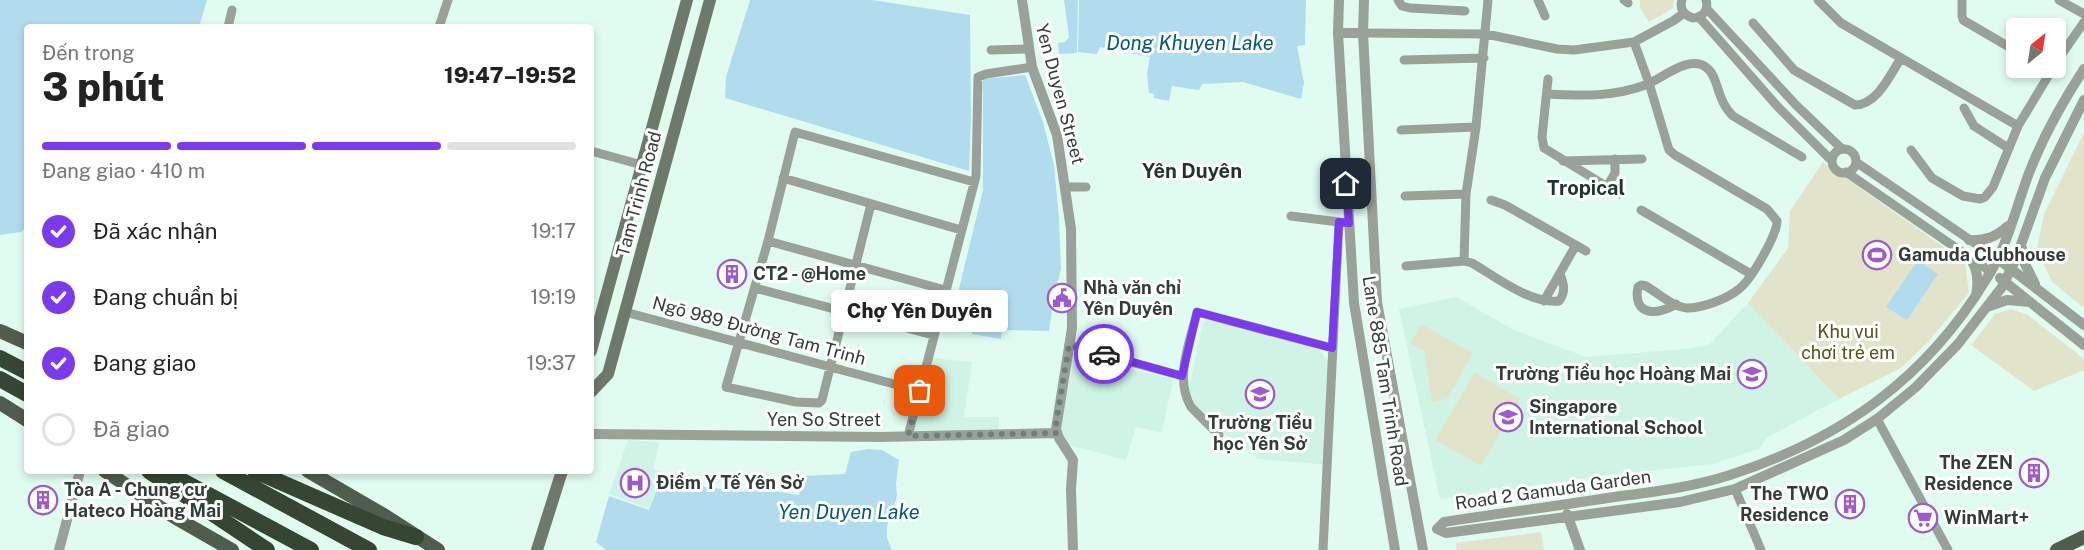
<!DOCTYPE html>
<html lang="vi">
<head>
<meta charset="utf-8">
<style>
  body { margin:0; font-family:"Public Sans",sans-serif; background:#f6f6f6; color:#222; height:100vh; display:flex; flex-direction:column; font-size:22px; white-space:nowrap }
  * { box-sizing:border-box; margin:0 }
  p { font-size:20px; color:#767676 }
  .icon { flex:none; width:33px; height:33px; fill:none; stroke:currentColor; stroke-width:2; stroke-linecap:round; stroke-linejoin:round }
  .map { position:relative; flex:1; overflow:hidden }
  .drawer { position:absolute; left:24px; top:24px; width:570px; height:450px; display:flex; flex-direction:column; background:#fff; border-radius:6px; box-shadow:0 3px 9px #0003 }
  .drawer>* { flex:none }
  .needle { width:39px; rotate:30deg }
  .controls { position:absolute; left:2006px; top:18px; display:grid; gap:12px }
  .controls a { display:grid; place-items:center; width:60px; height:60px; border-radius:6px; background:#fff; box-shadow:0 3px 9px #0003; font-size:30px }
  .pin { position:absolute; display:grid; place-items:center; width:51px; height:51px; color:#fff; margin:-26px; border-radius:12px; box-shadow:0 3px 9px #0006 }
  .courier { position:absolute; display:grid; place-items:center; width:60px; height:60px; margin:-30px; border:4px solid #7c3aed; border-radius:50%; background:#fff; color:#222; box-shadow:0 2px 8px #0007 }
  .bubble { position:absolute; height:42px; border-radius:6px; background:#fff; box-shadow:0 3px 9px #0003; font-size:20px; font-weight:800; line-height:42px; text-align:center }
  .overview em { font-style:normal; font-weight:800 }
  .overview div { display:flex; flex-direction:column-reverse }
  .overview { display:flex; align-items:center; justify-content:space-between; height:102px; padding:0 18px }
  h1 { font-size:39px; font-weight:800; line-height:45px }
  .bar { display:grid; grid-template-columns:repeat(4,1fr); gap:9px 6px; align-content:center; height:72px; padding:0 18px }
  .bar i { height:8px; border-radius:4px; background:#e0e0e0 }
  .bar .current { background:#7c3aed }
  .bar p { grid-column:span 4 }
  ol { padding:0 18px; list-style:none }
  li { display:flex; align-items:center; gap:18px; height:66px }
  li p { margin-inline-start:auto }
  li .icon { padding:6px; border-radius:50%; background:#7c3aed; color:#fff; stroke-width:4 }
  li:last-child { color:#767676 }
  li i { width:33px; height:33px; border:3px solid #e0e0e0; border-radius:50% }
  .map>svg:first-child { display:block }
  .built { fill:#cff4e5 }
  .green { fill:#e1e4ca }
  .water { fill:#b1dcee }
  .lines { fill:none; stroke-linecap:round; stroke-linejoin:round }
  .minor { stroke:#99a198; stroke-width:9 }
  .tertiary { stroke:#99a198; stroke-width:10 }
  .secondary { stroke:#6e796c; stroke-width:12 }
  .primary { stroke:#505c4d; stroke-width:14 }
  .motorway { stroke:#364534; stroke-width:16 }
  .done { stroke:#6f8079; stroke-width:6; stroke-dasharray:0 10.8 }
  .route { stroke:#7c3aed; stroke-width:8 }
  .labels { text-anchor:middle; stroke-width:6; stroke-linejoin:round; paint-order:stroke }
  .street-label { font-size:18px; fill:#323d38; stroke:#fff }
  .poi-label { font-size:18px; font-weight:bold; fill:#323d38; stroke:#fff; text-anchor:start }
  .park-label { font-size:18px; fill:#505417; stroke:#fff }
  .water-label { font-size:20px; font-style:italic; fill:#025973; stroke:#fff }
  .neighbourhood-label { font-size:20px; font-weight:bold; fill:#1e352d; stroke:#fff }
</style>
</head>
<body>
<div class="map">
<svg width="2084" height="550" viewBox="0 0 2084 550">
  <rect width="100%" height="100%" fill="#e0fcf1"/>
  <!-- built -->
  <path class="built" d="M1456,297L1512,329L1586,357L1684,349L1709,345L1748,303L1839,399L1768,437L1759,449L1712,464L1602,476L1440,499L1399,309Z
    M1211,318L1320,350L1330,364L1328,465L1258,459L1223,433L1191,400L1189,389L1203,323Z
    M1075,356L1173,379L1162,433L1136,427L1126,460L1069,445L1064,439L1060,424Z
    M932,358L972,362L964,417H999V432L914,433Z
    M628,440L659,442L654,469L661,472L649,509L609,494Z"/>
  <!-- green -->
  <path class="green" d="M1640,0H1674L1673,8L1649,22L1640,8Z
    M2084,132V308L2052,282L2037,249L2044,214Z
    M1823,162L1965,262L1969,293L1929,341L1901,368L1839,399L1748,303L1788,248L1790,211Z
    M2011,309L2028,315L2084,359V370L2034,391L1971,345L1995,314Z
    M1421,324L1473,353L1447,399L1432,402L1424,351L1410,344Z
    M1475,372L1520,399L1481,466L1435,440Z
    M1541,532L1544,550H1457L1456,543Z"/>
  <!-- water -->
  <path class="water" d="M0,0H207L199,27H27V227L21,232L0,235Z
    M750,0H872L970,15L971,117L969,171L725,98L726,77Z
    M1064,0H1078L1077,53L1059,54L1058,43L1065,42L1069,37Z
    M1079,0H1306L1305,45L1297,46L1304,83L1301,99L1243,82L1202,84L1199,90L1172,86L1169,101L1154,98V94L1149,93L1147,74L1150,57L1100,47L1097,54L1078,52Z
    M1025,75L1043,122L1054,165L1059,218L1061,269L1054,296L1049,331L1002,330L1001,339L972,334V327L951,321L983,190V79Z
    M1918,260L1938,274L1907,320L1886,307Z
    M868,449L882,450L899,460L896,483L897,497L887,526V538L892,550H606L596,542L609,496L649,510L661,478L693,481L705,487L745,492L749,482L770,483L775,491L799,495L802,476L845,474L851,452Z"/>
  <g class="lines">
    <!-- minor -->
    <path class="minor" d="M1398,0L1402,6L1410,8L1465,11
      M1538,0L1545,16
      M1624,0L1628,3
      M1682,0C1679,9 1684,15 1693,18C1703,17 1709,10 1706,0
      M1818,0L1841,23L2018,126
      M1962,0V16L1963,20L2016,51
      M2059,0L2084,14
      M1707,9L1796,105L1842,149
      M1699,17L1778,107L1832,161
      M1753,23L1794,70L1855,105C1877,105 1890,75 1901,58
      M228,27L232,10
      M439,27L448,0
      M1363,33L1486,34L1557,49L1574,50L1634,42L1673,21L1684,13
      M1634,42L1649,83L1669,150L1675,155L1767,209L1777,221C1777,235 1751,280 1739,289C1727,299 1703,308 1687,308C1673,307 1658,293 1646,286L1641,285L1638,287C1632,316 1658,316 1676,304
      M991,50L1028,49
      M1404,60L1484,58
      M2055,64L2084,22
      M1548,79L1542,137L1544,148L1619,194
      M1547,94C1582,96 1615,97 1648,84C1664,77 1690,54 1707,68C1719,77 1716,100 1733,116L1802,157
      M1964,108L1974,126L2008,148
      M1401,130L1476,127
      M1832 161a12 12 0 1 1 24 0a12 12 0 1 1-24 0Z
      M1911,150L1932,178L1963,196L1980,199L1985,197L1993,187L2018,126L2053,68
      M591,151L642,165
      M1563,161L1642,159
      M1856,162L1998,259
      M1846,172L1991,272
      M783,178L961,230
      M1066,187H1086
      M1607,187L1615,173V159
      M1405,196L1466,194
      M1491,200L1505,205L1586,251
      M871,204L822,400L819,403L796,402L726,387L768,241L795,132L974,182
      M1641,210L1751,274
      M1291,216L1339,222
      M768,241L945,290
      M1464,261L1466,194L1476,127L1488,0
      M1406,266L1464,261L1472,263C1496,277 1530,304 1559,301C1566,292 1564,284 1560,274
      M755,288L933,335
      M1544,301L1576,245
      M625,312L920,391
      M1069,345L1182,376
      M1877,419L1948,550
      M1219,435L1191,407C1174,378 1190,342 1197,312L1332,348
      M908,436L976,176L978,77L986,74L1032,67
      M1735,489L1761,550
      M1323,550L1339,222L1349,223"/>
    <!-- tertiary -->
    <path class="tertiary" d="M1022,0L1032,67L1057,135L1071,229L1072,328L1056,429L1059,438L1073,460L1071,489L1073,550
      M1339,0L1338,33L1354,303L1395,550
      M1364,0L1363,33L1377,302L1423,550
      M1338,33H1363
      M1969,240C1985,241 1996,237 2008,226
      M2022,248L2023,260L2035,284
      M1968,256C1978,267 1979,280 1976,295
      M1998,259L2084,325
      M2000,278L2084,345
      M1987,307L2007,300L2030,302
      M591,434L880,437L1057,433
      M1567,514L1580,550
      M1437,529L1444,522C1501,513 1558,506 1614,497C1653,492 1693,487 1730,475C1841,439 1926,379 1987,278C2007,247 2016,208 2029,173C2043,137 2063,101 2084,69
      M1437,529L1446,533L1680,502L1735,489L1844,440L1877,419L1916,387L1958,344L2002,287L2015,261L2045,178L2084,100
      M59,550L80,471"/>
    <!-- secondary -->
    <path class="secondary" d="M591,351L687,0
      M591,392L608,374L710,0
      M537,550L562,471"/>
    <!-- primary -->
    <path class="primary" d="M0,331L27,343
      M0,403L27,420
      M105,471L176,518L232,550
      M308,471L382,514L438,550
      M2057,550L2084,537"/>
    <!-- motorway -->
    <path class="motorway" d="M0,358L27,372
      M0,379L27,394
      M149,471L267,550
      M164,471L311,550
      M223,471L369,550
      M255,471L383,527L416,537"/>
  </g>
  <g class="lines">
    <!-- done -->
    <path class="done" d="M920,391L908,436L1057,433L1056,424L1069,345L1104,354"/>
    <!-- route -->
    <path class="route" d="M1104,354L1182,376L1197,312L1332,348L1339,222L1349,223L1346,184"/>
  </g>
  <!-- icons -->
  <defs>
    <g id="stadium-ring" transform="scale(1.5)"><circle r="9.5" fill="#fff" stroke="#a059cc" stroke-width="1.5"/><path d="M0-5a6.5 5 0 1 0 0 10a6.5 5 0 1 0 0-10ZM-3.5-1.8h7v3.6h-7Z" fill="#a059cc"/></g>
    <g id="building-ring" transform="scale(1.5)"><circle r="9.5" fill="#fff" stroke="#a059cc" stroke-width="1.5"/><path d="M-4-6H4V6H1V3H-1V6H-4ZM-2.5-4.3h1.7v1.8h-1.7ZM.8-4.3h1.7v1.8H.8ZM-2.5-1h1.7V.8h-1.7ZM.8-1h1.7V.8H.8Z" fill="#a059cc"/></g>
    <g id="civic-ring" transform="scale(1.5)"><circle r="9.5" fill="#fff" stroke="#a059cc" stroke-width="1.5"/><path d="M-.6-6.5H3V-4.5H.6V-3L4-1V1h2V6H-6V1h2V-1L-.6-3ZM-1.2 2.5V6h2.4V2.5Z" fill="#a059cc"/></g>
    <g id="school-ring" transform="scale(1.5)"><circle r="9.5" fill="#fff" stroke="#a059cc" stroke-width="1.5"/><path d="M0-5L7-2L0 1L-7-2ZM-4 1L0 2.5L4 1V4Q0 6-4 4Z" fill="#a059cc"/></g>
    <g id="hospital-ring" transform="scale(1.5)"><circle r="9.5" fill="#fff" stroke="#a059cc" stroke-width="1.5"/><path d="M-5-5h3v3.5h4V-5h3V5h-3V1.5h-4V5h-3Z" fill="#a059cc"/></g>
    <g id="supermarket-ring" transform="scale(1.5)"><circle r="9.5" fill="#fff" stroke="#a059cc" stroke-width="1.5"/><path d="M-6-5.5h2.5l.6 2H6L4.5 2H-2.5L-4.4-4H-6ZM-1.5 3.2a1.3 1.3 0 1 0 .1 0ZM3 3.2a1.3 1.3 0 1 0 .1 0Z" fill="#a059cc"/></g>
  </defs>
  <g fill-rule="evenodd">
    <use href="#stadium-ring" x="1877" y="255"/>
    <use href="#building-ring" x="732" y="274"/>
    <use href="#civic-ring" x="1062" y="298"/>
    <use href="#school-ring" x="1752" y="374"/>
    <use href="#school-ring" x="1260" y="394"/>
    <use href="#school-ring" x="1508" y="417"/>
    <use href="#building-ring" x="2034" y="473"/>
    <use href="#hospital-ring" x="635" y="483"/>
    <use href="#building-ring" x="43" y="500"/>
    <use href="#building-ring" x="1850" y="504"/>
    <use href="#supermarket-ring" x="1923" y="518"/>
  </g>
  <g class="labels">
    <!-- street labels -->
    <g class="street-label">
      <text transform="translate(1060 94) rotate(75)" y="6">Yen Duyen Street</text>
      <text transform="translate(639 194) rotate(-75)" y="6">Tam Trinh Road</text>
      <text transform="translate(759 331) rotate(15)" y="6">Ngõ 989 Đường Tam Trinh</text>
      <text transform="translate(1385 381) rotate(81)" y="6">Lane 885 Tam Trinh Road</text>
      <text x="824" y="426">Yen So Street</text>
      <text transform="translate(1553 490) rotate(-8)" y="6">Road 2 Gamuda Garden</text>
    </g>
    <!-- poi labels -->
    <g class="poi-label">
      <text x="1898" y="261">Gamuda Clubhouse</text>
      <text x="753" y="280">CT2 - @Home</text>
      <text x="1083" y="294">Nhà văn chỉ<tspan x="1083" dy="21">Yên Duyên</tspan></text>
      <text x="1731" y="380" text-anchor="end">Trường Tiểu học Hoàng Mai</text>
      <text x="1529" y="413">Singapore<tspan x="1529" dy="21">International School</tspan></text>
      <text x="1260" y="429" text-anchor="middle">Trường Tiểu<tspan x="1260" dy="21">học Yên Sở</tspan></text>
      <text x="2013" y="469" text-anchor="end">The ZEN<tspan x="2013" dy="21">Residence</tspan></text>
      <text x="656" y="489">Điểm Y Tế Yên Sở</text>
      <text x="64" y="496">Tòa A - Chung cư<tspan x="64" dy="21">Hateco Hoàng Mai</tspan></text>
      <text x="1829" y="500" text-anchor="end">The TWO<tspan x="1829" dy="21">Residence</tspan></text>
      <text x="1944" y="524">WinMart+</text>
    </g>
    <!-- park labels -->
    <g class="park-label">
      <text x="1848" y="338">Khu vui<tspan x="1848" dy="21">chơi trẻ em</tspan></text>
    </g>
    <!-- water labels -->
    <g class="water-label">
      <text x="1190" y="50">Dong Khuyen Lake</text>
      <text x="849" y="519">Yen Duyen Lake</text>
    </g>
    <!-- neighbourhood labels -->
    <g class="neighbourhood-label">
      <text x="1192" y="178">Yên Duyên</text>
      <text x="1586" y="195">Tropical</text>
    </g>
  </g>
</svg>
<div class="controls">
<a><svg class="needle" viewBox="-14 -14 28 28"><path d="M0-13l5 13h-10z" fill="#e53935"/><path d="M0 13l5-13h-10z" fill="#767676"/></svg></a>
</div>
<div class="pin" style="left:920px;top:391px;background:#ea580c"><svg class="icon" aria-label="bag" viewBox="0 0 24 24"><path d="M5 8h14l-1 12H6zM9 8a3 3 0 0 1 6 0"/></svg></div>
<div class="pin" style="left:1346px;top:184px;background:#1f2937"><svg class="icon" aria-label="home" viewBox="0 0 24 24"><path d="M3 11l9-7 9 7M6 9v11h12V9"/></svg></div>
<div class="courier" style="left:1104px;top:354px"><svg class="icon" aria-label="car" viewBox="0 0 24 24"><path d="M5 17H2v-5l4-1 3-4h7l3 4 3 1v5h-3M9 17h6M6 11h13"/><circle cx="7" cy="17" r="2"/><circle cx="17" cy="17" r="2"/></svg></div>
<div class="bubble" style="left:831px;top:290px;width:177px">Chợ Yên Duyên</div>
<section class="drawer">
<div class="overview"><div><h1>3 phút</h1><p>Đến trong</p></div><em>19:47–19:52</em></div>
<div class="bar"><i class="current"></i><i class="current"></i><i class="current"></i><i></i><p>Đang giao · 410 m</p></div>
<ol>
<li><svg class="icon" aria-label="check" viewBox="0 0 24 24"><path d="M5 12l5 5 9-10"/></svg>Đã xác nhận<p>19:17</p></li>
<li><svg class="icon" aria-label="check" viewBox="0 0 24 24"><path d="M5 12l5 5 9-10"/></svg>Đang chuẩn bị<p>19:19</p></li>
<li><svg class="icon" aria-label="check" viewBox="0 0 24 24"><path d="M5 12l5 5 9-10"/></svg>Đang giao<p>19:37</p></li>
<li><i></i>Đã giao</li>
</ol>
</section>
</div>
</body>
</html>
